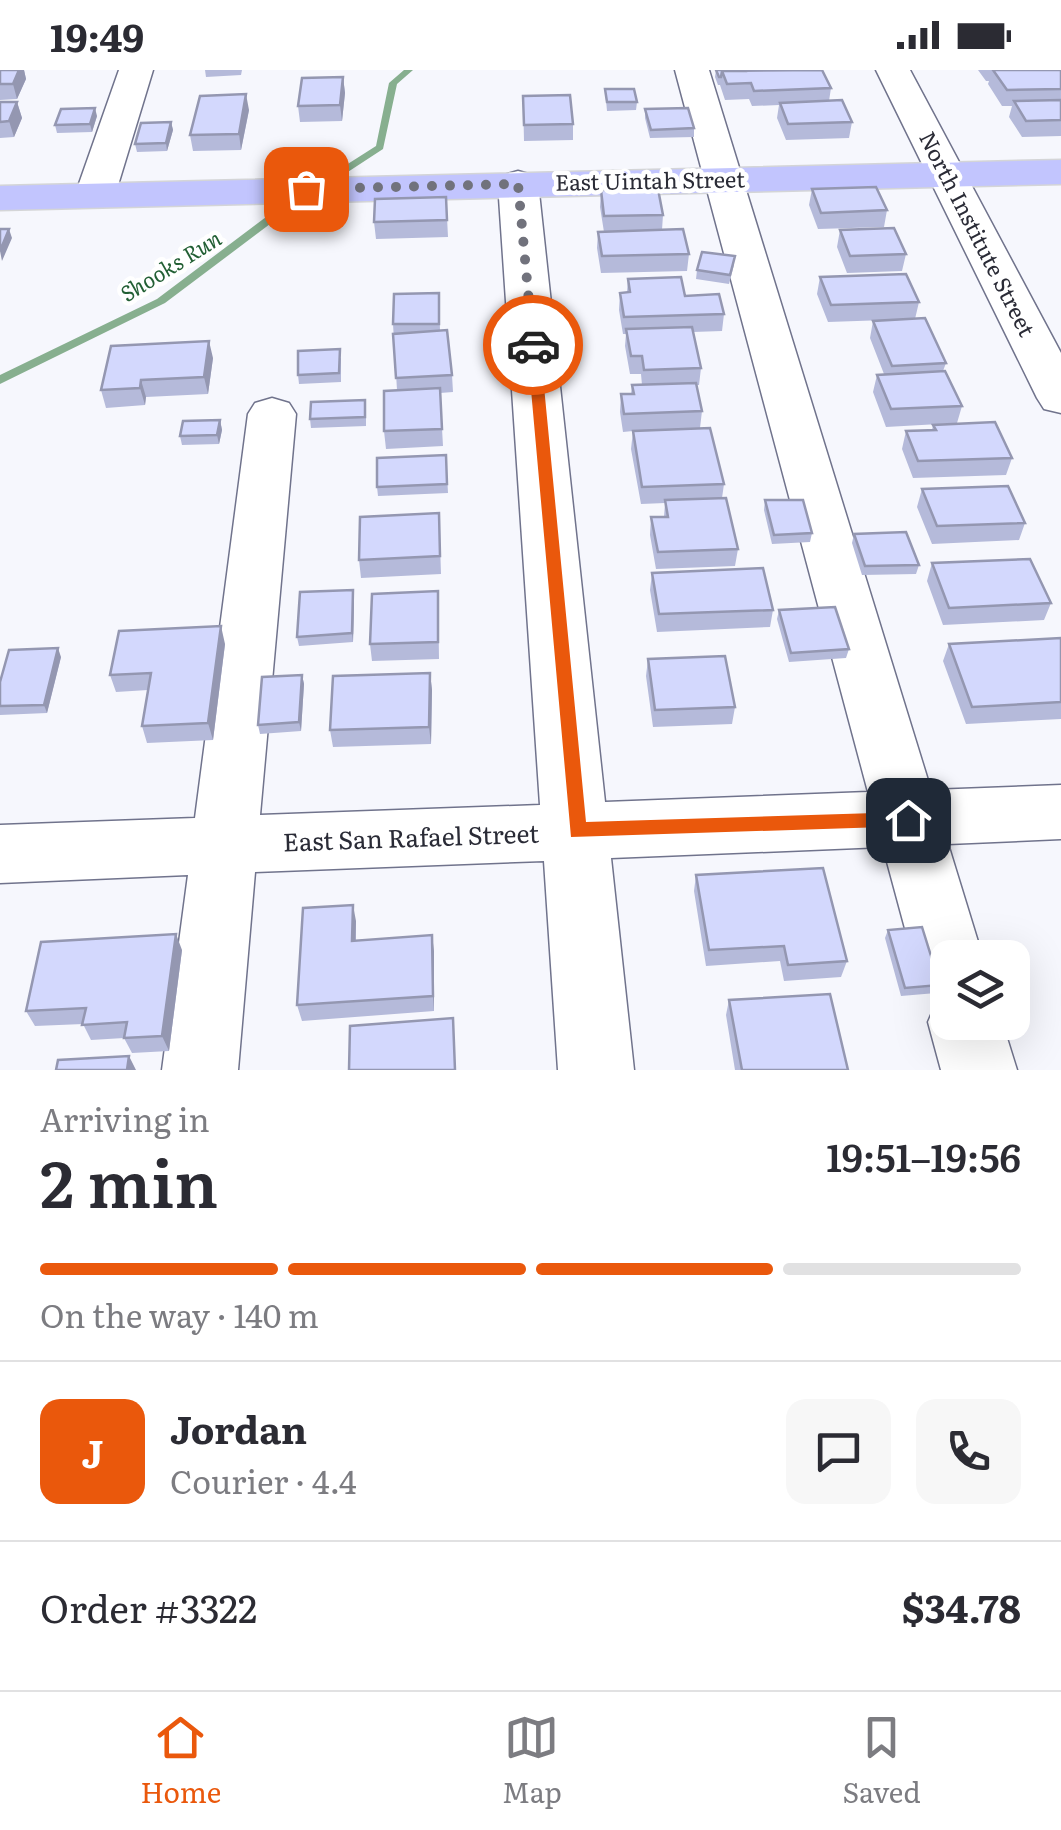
<!DOCTYPE html>
<html lang="en">
<head>
<meta charset="utf-8">
<style>
  body { margin:0; font-family:Literata,serif; background:#f7f7f7; color:#2b2b33; height:100vh; display:flex; flex-direction:column; font-size:38px; white-space:nowrap }
  * { box-sizing:border-box; margin:0 }
  p { font-size:32px; color:#7c7c81 }
  .icon { flex:none; width:55px; height:55px; fill:none; stroke:currentColor; stroke-width:2; stroke-linecap:round; stroke-linejoin:round }
  .map { position:relative; height:1000px; overflow:hidden }
  .sheet { display:flex; flex-direction:column; background:#fff; flex:1 }
  .sheet>* { flex:none }
  .tools { position:absolute; left:930px; top:870px; display:grid; gap:20px }
  .tools a { display:grid; place-items:center; width:100px; height:100px; border-radius:20px; background:#fff; box-shadow:0 10px 40px #0002; font-size:50px }
  .pin { position:absolute; display:grid; place-items:center; width:85px; height:85px; color:#fff; margin:-42px; border-radius:20px; box-shadow:0 5px 15px #0006 }
  .courier { position:absolute; display:grid; place-items:center; width:100px; height:100px; margin:-50px; border:8px solid #ea580c; border-radius:50%; background:#fff; color:#222; box-shadow:0 2px 12px #0007 }
  .summary em { font-style:normal; font-weight:600 }
  .summary div { display:flex; flex-direction:column-reverse }
  .summary { display:flex; align-items:center; justify-content:space-between; height:170px; padding:0 40px }
  h1 { font-size:65px; font-weight:600; line-height:75px }
  .bar { display:grid; grid-template-columns:repeat(4,1fr); gap:15px 10px; align-content:center; height:120px; padding:0 40px }
  .bar i { height:12px; border-radius:8px; background:#e1e1e2 }
  .bar .selected { background:#ea580c }
  .bar p { grid-column:span 4 }
  .line { display:flex; align-items:center; gap:25px; padding:0 40px; border-top:2px solid #e1e1e2 }
  .line div { flex:1 }
  .round { display:grid; place-items:center; flex:none; width:105px; height:105px; border-radius:20px; background:#f7f7f7 }
  .status { display:flex; justify-content:space-between; align-items:center; height:70px; padding:0 50px; background:#fff; direction:ltr }
  .status svg { height:28px; fill:currentColor }
  .dock { display:flex; justify-content:space-around; align-items:center; height:140px; border-top:2px solid #e1e1e2; background:#fff; font-size:28px; color:#7c7c81 }
  .dock a { display:grid; justify-items:center; gap:5px }
  .dock .selected { color:#ea580c }
  .map>svg:first-child { display:block }
  .lines { fill:none; stroke-linecap:round; stroke-linejoin:round }
  .stream { fill:#87af8f; fill-rule:evenodd }
  .minor-casing { stroke:#70738c; stroke-width:3 }
  .major-casing { stroke:#d4d5d7; stroke-width:3 }
  .minor { fill:#fff; fill-rule:evenodd }
  .major { fill:#c2c5fe; fill-rule:evenodd }
  .wall { fill:#b5bada }
  .shaded-wall { fill:#9497b1 }
  .building { fill:#d3d8fd; stroke:#9497b1; stroke-width:2.5 }
  .route { fill:#ea580c }
  .done { stroke:#71727c; stroke-width:10; stroke-dasharray:0 18 }
  .labels { text-anchor:middle; stroke-width:9; stroke-linejoin:round; paint-order:stroke }
  .far-street-label { font-size:22px; fill:#2a2b36; stroke:#fff }
  .far-water-label { font-size:22px; font-style:italic; fill:#225f34; stroke:#fff }
  .street-label { font-size:25px; fill:#2a2b36; stroke:#fff }
</style>
</head>
<body>
<div class="status"><b>19:49</b><svg viewBox="0 0 49 12"><path d="M0 12V9h3v3zM5 12V6h3v6zM10 12V3h3v9zM15 12V0h3v12zM26 1h20v11H26zM47 4h2v5h-2z"/></svg></div>
<div class="map">
<svg width="1061" height="1000" viewBox="0 0 1061 1000">
  <rect width="100%" height="100%" fill="#f6f7fd"/>
  <g class="lines">
    <!-- stream -->
    <path class="stream" d="M404,0H413L397,14L383,79L282,145L165,233L0,314V305L157,229L274,141L376,76L389,13Z"/>
    <!-- minor casing -->
    <g class="minor-casing">
      <path id="minor" d="M119,0H153L115,125L109,133L95,137L81,133L75,125Z
        M675,0H709L931,720L1061,715V769L948,774L983,888H948V920L923,911L913,888L883,777L611,788L634,1000H558L544,791L255,802L238,1000H162L188,805L0,813V755L195,748L248,344L255,333L272,328L289,333L296,344L260,745L540,735L498,113L504,105L518,101L532,105L538,113L605,732L868,722Z
        M876,0H910L1061,283V343L1044,339L1037,328Z
        M948,924V952H1002L1017,1000H941L928,952L939,927Z"/>
    </g>
    <!-- major casing -->
    <g class="major-casing">
      <path id="major" d="M1061,90V114L0,140V116Z"/>
    </g>
    <!-- minor -->
    <use href="#minor" class="minor"/>
    <!-- major -->
    <use href="#major" class="major"/>
  </g>
  <!-- wall -->
  <path class="wall" d="M0,0H24L26,9L17,29L0,30Z
    M205,0H242L241,5L206,7Z
    M716,0L831,18L829,31L852,52L849,68L786,70L777,48L779,35L752,36L749,29L725,30L720,15H718L715,7Z
    M978,0H1061V66L1022,67L1009,47L1012,36H1002L988,14L989,11H986Z
    M343,7L345,23L342,51L300,52L298,36Z
    M605,19L637,32L636,40L607,41Z
    M523,26L573,54V70L524,71Z
    M0,32H17L22,48L14,67L0,68Z
    M645,39L694,58V67L650,68L645,48Z
    M249,40L241,80L193,81L190,65Z
    M97,46L92,62L57,63L55,55Z
    M171,52L173,60L167,81L137,82L135,74Z
    M812,119L887,140L884,157L818,159L809,135Z
    M601,120L663,145L662,160L689,184L687,201L601,203L597,178L598,162H604L600,137Z
    M446,127L448,167L376,169L374,152Z
    M840,160L906,184L902,201L847,203L837,177Z
    M734,195L729,214L696,209L697,200Z
    M820,207L919,232L915,249L828,252L817,224Z
    M628,209L685,226L724,244L722,261L693,262L701,298L699,315H697L702,341L700,358L724,414L722,428L738,479L735,496L656,499L650,465L651,447H664L665,433L641,434L631,379L633,361L623,362L620,342L621,324H631L632,315H642L641,304H630L625,276L626,264H623L619,240L620,223L627,222Z
    M439,223L440,261L452,305L453,322L440,323L443,376L386,379L384,361L397,320L393,254Z
    M873,251L946,293L943,301L962,336L957,353L886,357L873,322L877,305L884,304L870,268Z
    M213,288L208,324L146,327L145,335L106,338L101,320Z
    M341,288V312L299,314L298,305Z
    M366,339V356L311,358L310,349Z
    M220,350L222,360L219,374L182,375L180,366Z
    M933,355L1012,388L1006,405L913,408L902,379L906,361L932,360Z
    M446,385L448,423L378,426L377,417Z
    M922,419L1025,453L1019,470L932,474L917,437Z
    M765,430L812,463L810,472L772,474L764,440Z
    M439,443L441,504L361,508L359,490Z
    M854,464L919,495L916,504L862,505L852,473Z
    M932,493L1051,533L1044,550L943,555L927,511Z
    M652,503L773,540L770,557L657,562L650,520Z
    M438,521L439,589L372,591L370,574Z
    M354,529L353,572L299,576L297,567Z
    M779,540L849,579L846,588L789,592L777,549Z
    M1061,568V649L966,654L943,591L949,574Z
    M225,574L213,670L147,673L142,656L148,620L116,622L110,605Z
    M61,587L47,643L0,645V612Z
    M648,589L735,637L732,654L653,657L646,606Z
    M430,603L432,620L431,674L333,677L330,660Z
    M302,605L304,614L301,661L260,664L258,655Z
    M696,805L847,891L841,907L784,911L780,891L706,896L694,821Z
    M356,851V871L434,881V941L302,951L297,935Z
    M888,860L940,915L936,923L901,926L885,868Z
    M182,880L169,981L132,983L124,968L91,970L83,954L35,956L26,941Z
    M729,930L848,1000H735L726,945Z"/>
  <!-- shaded-wall -->
  <path class="shaded-wall" d="M19,0H24L26,9L17,29L13,14Z
    M343,7L345,23L342,51L340,35Z
    M246,24L249,40L241,80L239,64Z
    M17,32L22,48L14,67L9,51Z
    M95,38L97,46L92,62L90,54Z
    M171,52L173,60L167,81L166,73Z
    M9,159L12,168L2,191L0,181Z
    M209,271L213,288L208,324L204,307Z
    M141,310L146,327L145,335L140,318Z
    M220,350L222,360L219,374L217,365Z
    M353,520L354,529L353,572L352,563Z
    M221,556L225,574L213,670L208,653Z
    M58,578L61,587L47,643L44,635Z
    M430,603L432,620L431,674L429,657Z
    M302,605L304,614L301,661L299,652Z
    M353,835L356,851L355,887L352,871Z
    M176,864L182,880L169,981L162,966Z
    M432,865L434,881V941L433,926Z
    M129,986L136,1000H127Z"/>
  <!-- building -->
  <path class="building" d="M0,0H19L13,14H0Z
    M716,0H746V1H722L721,7H719Z
    M822,0L831,18L754,21L751,13L727,14L722,1Z
    M993,0H1061V19L1007,20Z
    M343,7L340,35L298,36L302,8Z
    M605,19H634L637,32H607Z
    M246,24L239,64L190,65L200,26Z
    M570,25L573,54L524,55L523,26Z
    M842,30L852,52L788,54L780,33Z
    M1061,30V50L1026,51L1014,31Z
    M0,32H17L9,51L0,52Z
    M95,38L90,54L55,55L61,39Z
    M688,38L694,58L651,60L645,39Z
    M171,52L166,73L135,74L141,53Z
    M876,117L887,140L821,143L812,119Z
    M658,119L663,145L604,146L601,120Z
    M446,127L447,150L374,152L375,129Z
    M894,158L906,184L850,186L840,160Z
    M0,159H9L0,181Z
    M683,159L689,184L602,186L598,162Z
    M702,182L735,186L730,205L697,200Z
    M906,204L919,232L831,235L820,207Z
    M681,207L685,226L719,224L724,244L624,247L620,223L630,222L628,209Z
    M439,223V254H393L394,224Z
    M925,248L946,293L892,296L873,251Z
    M692,257L701,298L644,300L642,286H631L626,259Z
    M447,260L452,305L396,308L393,264Z
    M209,271L204,307L141,310L140,318L101,320L111,276Z
    M340,279L339,303L298,305V281Z
    M945,301L962,336L891,339L877,305Z
    M696,313L702,341L624,344L621,324H634L632,315Z
    M440,318L442,359L384,361V321Z
    M365,330V347L310,349L311,332Z
    M220,350L217,365L180,366L183,351Z
    M995,352L1012,388L918,391L906,361L936,360L933,355Z
    M710,358L724,414L642,417L633,361Z
    M446,385L447,414L377,417V388Z
    M1008,416L1025,453L937,456L922,419Z
    M726,428L738,479L658,482L651,447H668L665,430Z
    M765,430H803L812,463L774,465Z
    M439,443L440,486L359,490L360,447Z
    M906,462L919,495L865,496L854,464Z
    M1030,489L1051,533L949,538L932,493Z
    M763,498L773,540L659,544L652,503Z
    M353,520L352,563L297,567L300,522Z
    M438,521V572L370,574L372,524Z
    M835,537L849,579L791,583L779,540Z
    M221,556L208,653L142,656L151,603L110,605L119,561Z
    M1061,568V632L972,637L949,574Z
    M58,578L44,635L0,636V612L9,580Z
    M725,586L735,637L655,640L648,589Z
    M430,603L429,657L330,660L333,606Z
    M302,605L299,652L258,655L262,607Z
    M823,798L847,891L788,895L784,876L709,880L696,805Z
    M353,835L352,871L432,865L433,926L297,935L303,838Z
    M922,857L940,915L905,918L888,860Z
    M176,864L162,966L124,968L127,952L82,955L86,938L26,941L41,872Z
    M830,924L848,1000H742L729,930Z
    M453,948L455,1000H349L350,956Z
    M129,986L127,1000H56L58,990Z"/>
  <!-- route -->
  <path class="route" d="M533,271L540,275L586,752L908,742L918,750L915,756L571,767L527,275Z"/>
  <g class="lines">
    <!-- done -->
    <path class="done" d="M306,119L518,114L533,275"/>
  </g>
  <g class="labels">
    <!-- far-street labels -->
    <g class="far-street-label">
      <text transform="translate(650 111) rotate(-1)" y="8">East Uintah Street</text>
      <text transform="translate(977 164) rotate(63)" y="8">North Institute Street</text>
    </g>
    <!-- far-water labels -->
    <g class="far-water-label">
      <text transform="translate(171 196) rotate(-32)" y="8">Shooks Run</text>
    </g>
    <!-- street labels -->
    <g class="street-label">
      <text transform="translate(411 768) rotate(-2)" y="9">East San Rafael Street</text>
    </g>
  </g>
</svg>
<div class="tools">
<a><svg class="icon" aria-label="layers" viewBox="0 0 24 24"><path d="M12 4l9 5-9 5-9-5zM3 14l9 5 9-5"/></svg></a>
</div>
<div class="pin" style="left:306px;top:119px;background:#ea580c"><svg class="icon" aria-label="bag" viewBox="0 0 24 24"><path d="M5 8h14l-1 12H6zM9 8a3 3 0 0 1 6 0"/></svg></div>
<div class="pin" style="left:908px;top:750px;background:#1f2937"><svg class="icon" aria-label="home" viewBox="0 0 24 24"><path d="M3 11l9-7 9 7M6 9v11h12V9"/></svg></div>
<div class="courier" style="left:533px;top:275px"><svg class="icon" aria-label="car" viewBox="0 0 24 24"><path d="M5 17H2v-5l4-1 3-4h7l3 4 3 1v5h-3M9 17h6M6 11h13"/><circle cx="7" cy="17" r="2"/><circle cx="17" cy="17" r="2"/></svg></div>
</div>
<section class="sheet">
<div class="summary"><div><h1>2 min</h1><p>Arriving in</p></div><em>19:51–19:56</em></div>
<div class="bar"><i class="selected"></i><i class="selected"></i><i class="selected"></i><i></i><p>On the way · 140 m</p></div>
<div class="line" style="height:180px"><b class="round" style="background:#ea580c;color:#fff">J</b><div><b>Jordan</b><p>Courier · 4.4</p></div><a class="round"><svg class="icon" aria-label="chat" viewBox="0 0 24 24"><path d="M4 5h16v11H9l-5 4z"/></svg></a><a class="round"><svg class="icon" aria-label="phone" viewBox="0 0 24 24"><path d="M5 4h4l2 5-3 2q2 4 5 5l2-3 5 2v4C11 20 4 13 5 4z"/></svg></a></div>
<div class="line" style="height:130px"><div>Order #3322</div><b>$34.78</b></div>
</section>
<nav class="dock">
<a class="selected"><svg class="icon" aria-label="home" viewBox="0 0 24 24"><path d="M3 11l9-7 9 7M6 9v11h12V9"/></svg>Home</a>
<a><svg class="icon" aria-label="map" viewBox="0 0 24 24"><path d="M3 6l6-2 6 2 6-2v14l-6 2-6-2-6 2zM9 4v14M15 6v14"/></svg>Map</a>
<a><svg class="icon" aria-label="saved" viewBox="0 0 24 24"><path d="M7 4h10v16l-5-4-5 4z"/></svg>Saved</a>
</nav>
</body>
</html>
